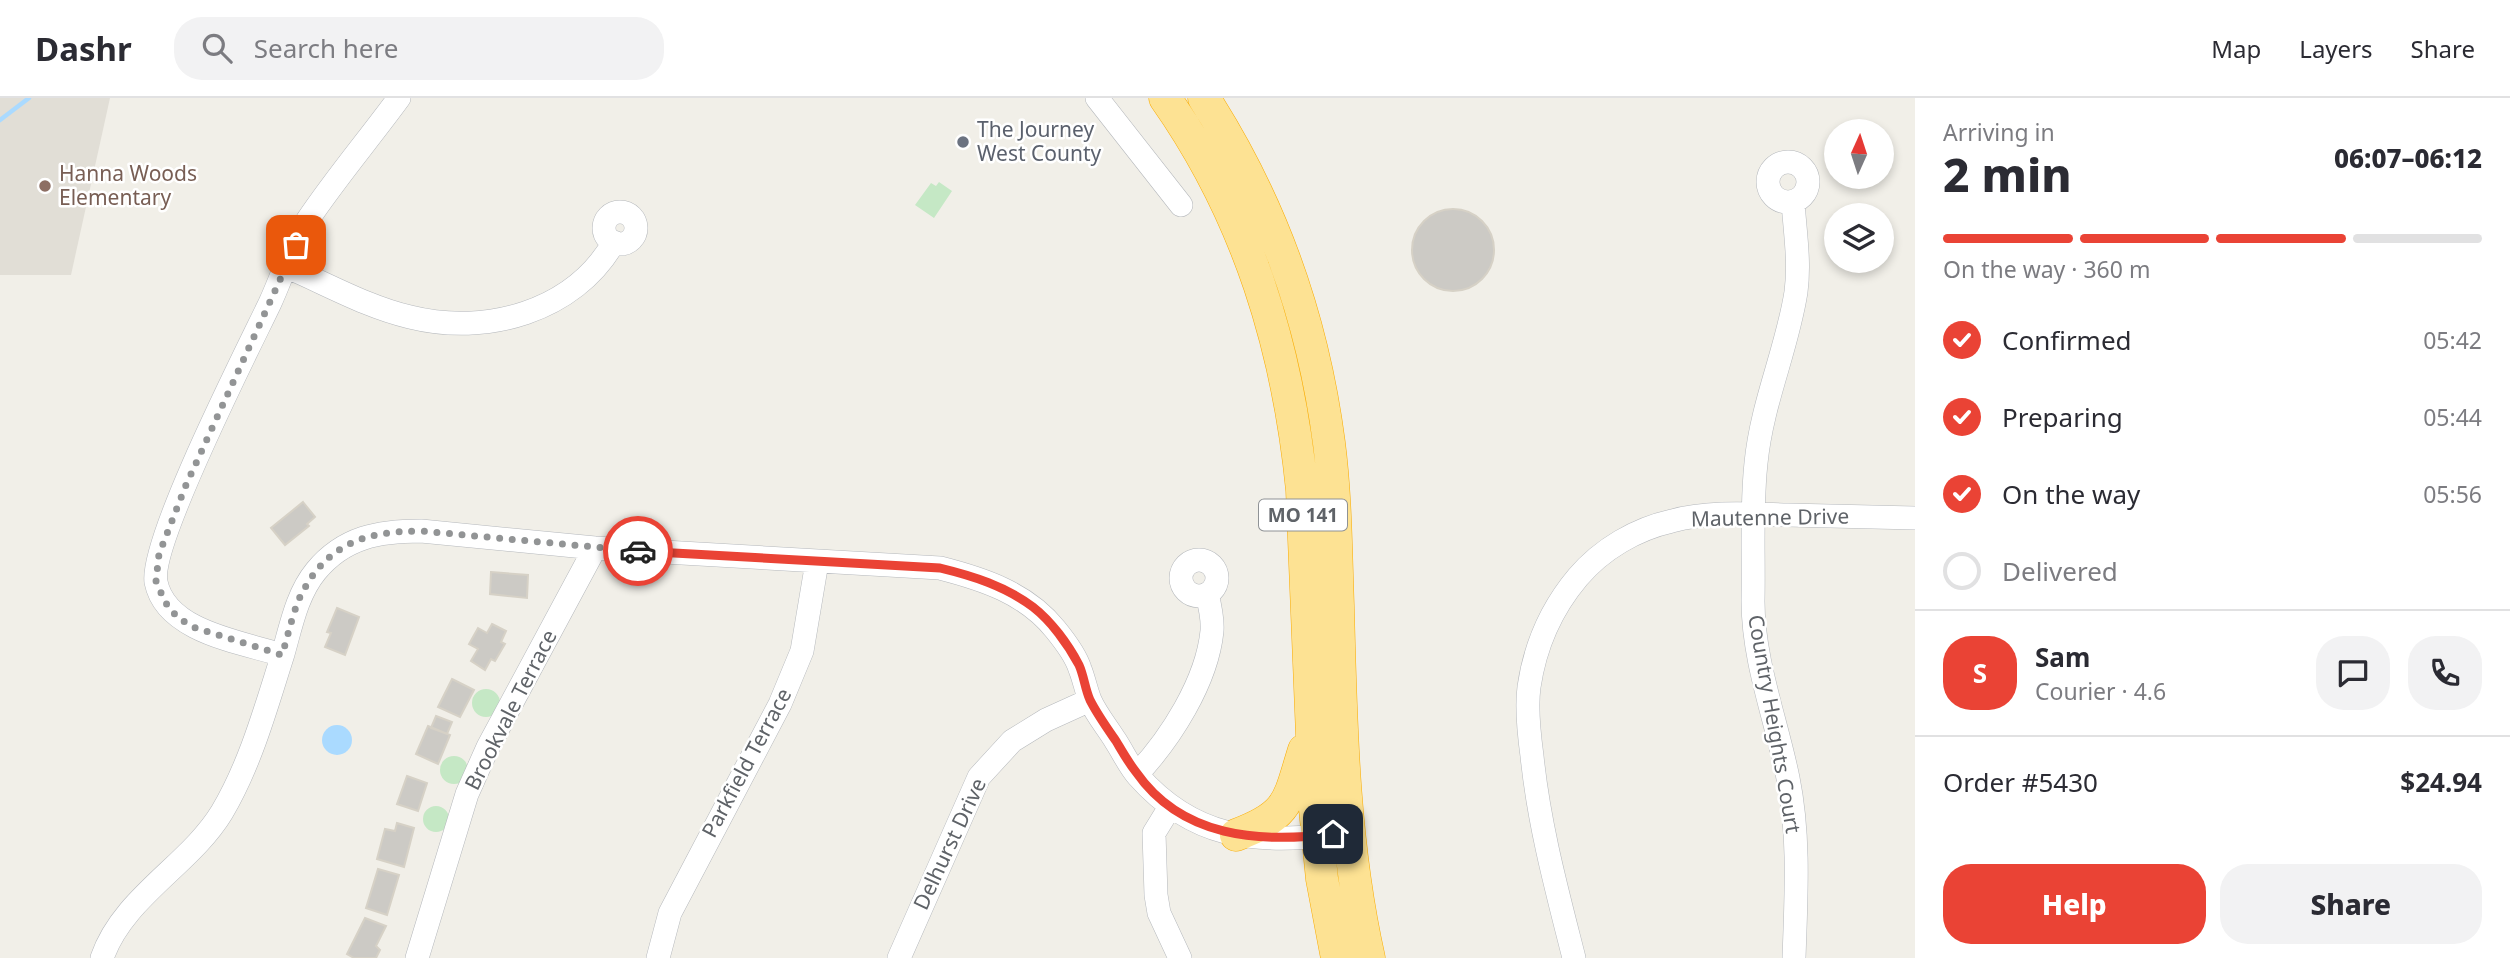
<!DOCTYPE html>
<html lang="en">
<head>
<meta charset="utf-8">
<style>
  body { margin:0; font-family:"Noto Sans",sans-serif; background:#f2f2f3; color:#2b2b33; height:100vh; display:flex; flex-direction:column; font-size:26px; white-space:nowrap }
  * { box-sizing:border-box; margin:0 }
  p { font-size:23px; color:#7c7c81 }
  .icon { flex:none; width:38px; height:38px; fill:none; stroke:currentColor; stroke-width:2; stroke-linecap:round; stroke-linejoin:round }
  .map { position:relative; flex:1; overflow:hidden }
  .drawer { display:flex; flex-direction:column; background:#fff; width:595px }
  .drawer>* { flex:none }
  .needle { width:46px; rotate:3deg }
  .tools { position:absolute; left:1824px; top:21px; display:grid; gap:14px }
  .tools a { display:grid; place-items:center; width:70px; height:70px; border-radius:50%; background:#fff; box-shadow:0 4px 10px #0003; font-size:35px }
  .pin { position:absolute; display:grid; place-items:center; width:60px; height:60px; color:#fff; margin:-30px; border-radius:14px; box-shadow:0 4px 10px #0006 }
  .courier { position:absolute; display:grid; place-items:center; width:70px; height:70px; margin:-35px; border:5px solid #ea4335; border-radius:50%; background:#fff; color:#222; box-shadow:0 2px 9px #0007 }
  .head em { font-style:normal; font-weight:800 }
  .head div { display:flex; flex-direction:column-reverse }
  .head { display:flex; align-items:center; justify-content:space-between; height:119px; padding:0 28px }
  h1 { font-size:46px; font-weight:800; line-height:52px }
  .bar { display:grid; grid-template-columns:repeat(4,1fr); gap:10px 7px; align-content:center; height:84px; padding:0 28px }
  .bar i { height:9px; border-radius:5px; background:#e1e1e2 }
  .bar .active { background:#ea4335 }
  .bar p { grid-column:span 4 }
  .line { display:flex; align-items:center; gap:18px; padding:0 28px; border-top:2px solid #e1e1e2 }
  .line div { flex:1 }
  .round { display:grid; place-items:center; flex:none; width:74px; height:74px; border-radius:28px; background:#f2f2f3 }
  ol { padding:0 28px; list-style:none }
  li { display:flex; align-items:center; gap:21px; height:77px }
  li p { margin-inline-start:auto }
  li .icon { padding:7px; border-radius:50%; background:#ea4335; color:#fff; stroke-width:4 }
  li:last-child { color:#7c7c81 }
  li i { width:38px; height:38px; border:4px solid #e1e1e2; border-radius:50% }
  .button { display:flex; gap:14px; margin-top:auto; padding:14px 28px }
  .button a { flex:1; height:80px; border-radius:28px; background:#ea4335; color:#fff; font-size:28px; font-weight:800; line-height:80px; text-align:center }
  .button a+a { background:#f2f2f3; color:#2b2b33 }
  header { display:flex; align-items:center; gap:42px; box-sizing:border-box; height:98px; padding:0 35px; background:#fff; border-bottom:2px solid #e1e1e2 }
  header strong { font-size:33px }
  nav { display:flex; gap:38px; margin-inline-start:auto; font-size:24px }
  .search { width:490px; height:63px; background:#f2f2f3; display:flex; align-items:center; gap:18px; box-sizing:border-box; padding:0 24px; border-radius:28px; color:#7c7c81; font-size:26px }
  main { display:flex; flex:1; min-height:0 }
  .map>svg:first-child { display:block }
  .education { fill:#e1ded6 }
  .green { fill:#c5e8c5 }
  .water { fill:#aadaff }
  .lines { fill:none; stroke-linecap:round; stroke-linejoin:round }
  .stream { stroke:#aadaff; stroke-width:4.5 }
  .building { fill:#cccac5; stroke:#d6d1c6; stroke-width:2 }
  .minor-casing { stroke:#b5b8bc; stroke-width:24 }
  .highway-casing { stroke:#f9ab00; stroke-width:33 }
  .minor { stroke:#fff; stroke-width:23 }
  .highway { stroke:#fde293; stroke-width:32 }
  .done { stroke:#929495; stroke-width:7; stroke-dasharray:0 12.6 }
  .route { stroke:#ea4335; stroke-width:9 }
  .worship-dot { fill:#6b7280; stroke:#fff; stroke-width:2.5 }
  .education-dot { fill:#8d6e63; stroke:#fff; stroke-width:2.5 }
  .labels { text-anchor:middle; stroke-width:5; stroke-linejoin:round; paint-order:stroke }
  .shield { fill:#fff; stroke:#8f9295; stroke-width:2 }
  .shield-label { font-size:19px; font-weight:bold; fill:#5f6368 }
  .worship-label { font-size:21px; fill:#5b616d; stroke:#fff; text-anchor:start }
  .education-label { font-size:21px; fill:#785e54; stroke:#fff; text-anchor:start }
  .street-label { font-size:21px; fill:#5f6368; stroke:#fff }
</style>
</head>
<body>
<header>
<strong>Dashr</strong>
<div class="search"><svg class="icon" aria-label="search" viewBox="0 0 24 24"><circle cx="10" cy="10" r="6"/><path d="M15 15l6 6"/></svg>Search here</div>
<nav><a>Map</a><a>Layers</a><a>Share</a></nav>
</header>
<main>
<div class="map">
<svg width="1915" height="860" viewBox="0 0 1915 860">
  <rect width="100%" height="100%" fill="#f1efe8"/>
  <!-- education -->
  <path class="education" d="M0,0H110L71,177H0Z"/>
  <!-- green -->
  <path class="green" d="M939,84L952,93L934,120L915,107L931,85L936,88Z
    M472 605a14 14 0 1 1 28 0a14 14 0 1 1-28 0Z
    M440 672a14 14 0 1 1 28 0a14 14 0 1 1-28 0Z
    M423 721a13 13 0 1 1 26 0a13 13 0 1 1-26 0Z"/>
  <!-- water -->
  <path class="water" d="M322 642a15 15 0 1 1 30 0a15 15 0 1 1-30 0Z"/>
  <g class="lines">
    <!-- stream -->
    <path class="stream" d="M0,22L29,0"/>
  </g>
  <!-- building -->
  <path class="building" d="M1412 152a41 41 0 1 1 82 0a41 41 0 1 1-82 0Z
    M303,404L315,419L307,426L309,428L285,447L271,430Z
    M491,474L528,477L527,500L490,496Z
    M337,510L359,519L345,557L325,549L331,535L327,534Z
    M492,526L506,533L501,544L505,546L495,563L491,561L485,572L471,563L478,551L469,546L478,530L487,535Z
    M452,581L474,592L460,619L438,609Z
    M436,618L452,624L447,636L431,630Z
    M428,628L450,637L438,666L416,656Z
    M407,678L427,685L418,713L397,706Z
    M397,725L414,730L404,769L377,761L385,731L395,733Z
    M378,771L399,777L387,817L366,810Z
    M365,820L386,828L376,848L380,852L376,860H354L347,856Z"/>
  <g class="lines">
    <!-- minor casing -->
    <g class="minor-casing">
      <path id="minor" d="M1097,0L1181,107
        M1768 84a20 20 0 1 1 40 0a20 20 0 1 1-40 0Z
        M1793,104C1795,134 1800,164 1796,194C1787,252 1762,304 1756,365C1751,410 1754,457 1753,503C1753,563 1776,621 1788,680C1800,739 1796,800 1794,860
        M604 130a16 16 0 1 1 32 0a16 16 0 1 1-32 0Z
        M287,169C327,186 367,209 410,219C486,238 574,214 614,144
        M1181 480a18 18 0 1 1 36 0a18 18 0 1 1-36 0Z
        M282,557C241,544 166,534 156,484C149,445 248,251 270,205C282,179 292,147 307,123C335,81 369,41 399,0
        M1137,676C1170,641 1207,584 1212,533C1213,521 1210,508 1207,496
        M1170,709L1154,735L1156,797L1159,815L1180,860
        M102,860C123,799 190,767 222,714C251,665 266,609 283,556C291,528 297,496 316,473C344,439 379,433 421,433L595,450L940,470C983,481 1026,495 1055,531C1064,542 1076,558 1080,571C1084,581 1086,592 1090,602C1096,616 1107,629 1115,642C1123,654 1129,668 1138,678C1193,740 1253,746 1332,737
        M417,860L467,696L488,649L595,450
        M658,860L670,815L780,606L802,553L817,464
        M899,860L979,679L1012,643L1046,622L1090,602
        M1574,860C1557,793 1539,727 1532,658C1529,636 1526,611 1529,589C1535,548 1551,511 1578,479C1602,451 1636,431 1672,423C1709,413 1749,416 1788,417C1830,418 1873,419 1915,420"/>
    </g>
    <!-- highway casing -->
    <g class="highway-casing">
      <path id="highway" d="M1165,0C1248,118 1288,250 1302,392L1315,711L1322,781L1337,860
        M1204,0C1271,104 1313,222 1329,345C1336,399 1336,454 1338,508C1341,626 1343,744 1369,860
        M1236,737C1290,717 1288,703 1304,652"/>
    </g>
    <!-- minor -->
    <use href="#minor" class="minor"/>
    <!-- highway -->
    <use href="#highway" class="highway"/>
  </g>
  <g class="lines">
    <!-- done -->
    <path class="done" d="M296,147L186,387L159,456L156,483L165,504L177,519L193,529L282,557C288,538 292,517 300,499C326,446 365,433 421,433L638,453"/>
    <!-- route -->
    <path class="route" d="M638,453L940,470C973,478 1005,488 1033,509C1051,523 1068,546 1079,567C1084,578 1085,591 1090,602C1097,616 1107,630 1116,643C1122,653 1128,664 1136,674C1182,740 1259,745 1333,736"/>
  </g>
  <!-- markers -->
  <circle class="worship-dot" cx="963" cy="44" r="7"/>
  <circle class="education-dot" cx="45" cy="88" r="7"/>
  <g class="labels">
    <!-- shield labels -->
    <rect class="shield" x="1259" y="401.5" width="88" height="31" rx="5"/>
    <g class="shield-label">
      <text x="1303" y="424">MO 141</text>
    </g>
    <!-- worship labels -->
    <g class="worship-label">
      <text x="977" y="39">The Journey<tspan x="977" dy="24">West County</tspan></text>
    </g>
    <!-- education labels -->
    <g class="education-label">
      <text x="59" y="83">Hanna Woods<tspan x="59" dy="24">Elementary</tspan></text>
    </g>
    <!-- street labels -->
    <g class="street-label">
      <text transform="translate(1770 420) rotate(-1)" y="7">Mautenne Drive</text>
      <text transform="translate(511 612) rotate(-63)" y="7">Brookvale Terrace</text>
      <text transform="translate(1774 626) rotate(80)" y="7">Country Heights Court</text>
      <text transform="translate(747 665) rotate(-62)" y="7">Parkfield Terrace</text>
      <text transform="translate(950 746) rotate(-65)" y="7">Delhurst Drive</text>
    </g>
  </g>
</svg>
<div class="tools">
<a><svg class="needle" viewBox="-14 -14 28 28"><path d="M0-13l5 13h-10z" fill="#e53935"/><path d="M0 13l5-13h-10z" fill="#7c7c81"/></svg></a>
<a><svg class="icon" aria-label="layers" viewBox="0 0 24 24"><path d="M12 4l9 5-9 5-9-5zM3 14l9 5 9-5"/></svg></a>
</div>
<div class="pin" style="left:296px;top:147px;background:#ea580c"><svg class="icon" aria-label="bag" viewBox="0 0 24 24"><path d="M5 8h14l-1 12H6zM9 8a3 3 0 0 1 6 0"/></svg></div>
<div class="pin" style="left:1333px;top:736px;background:#1f2937"><svg class="icon" aria-label="home" viewBox="0 0 24 24"><path d="M3 11l9-7 9 7M6 9v11h12V9"/></svg></div>
<div class="courier" style="left:638px;top:453px"><svg class="icon" aria-label="car" viewBox="0 0 24 24"><path d="M5 17H2v-5l4-1 3-4h7l3 4 3 1v5h-3M9 17h6M6 11h13"/><circle cx="7" cy="17" r="2"/><circle cx="17" cy="17" r="2"/></svg></div>
</div>
<section class="drawer">
<div class="head"><div><h1>2 min</h1><p>Arriving in</p></div><em>06:07–06:12</em></div>
<div class="bar"><i class="active"></i><i class="active"></i><i class="active"></i><i></i><p>On the way · 360 m</p></div>
<ol>
<li><svg class="icon" aria-label="check" viewBox="0 0 24 24"><path d="M5 12l5 5 9-10"/></svg>Confirmed<p>05:42</p></li>
<li><svg class="icon" aria-label="check" viewBox="0 0 24 24"><path d="M5 12l5 5 9-10"/></svg>Preparing<p>05:44</p></li>
<li><svg class="icon" aria-label="check" viewBox="0 0 24 24"><path d="M5 12l5 5 9-10"/></svg>On the way<p>05:56</p></li>
<li><i></i>Delivered</li>
</ol>
<div class="line" style="height:126px"><b class="round" style="background:#ea4335;color:#fff">S</b><div><b>Sam</b><p>Courier · 4.6</p></div><a class="round"><svg class="icon" aria-label="chat" viewBox="0 0 24 24"><path d="M4 5h16v11H9l-5 4z"/></svg></a><a class="round"><svg class="icon" aria-label="phone" viewBox="0 0 24 24"><path d="M5 4h4l2 5-3 2q2 4 5 5l2-3 5 2v4C11 20 4 13 5 4z"/></svg></a></div>
<div class="line" style="height:91px"><div>Order #5430</div><b>$24.94</b></div>
<div class="button"><a>Help</a><a>Share</a></div>
</section>
</main>
</body>
</html>
